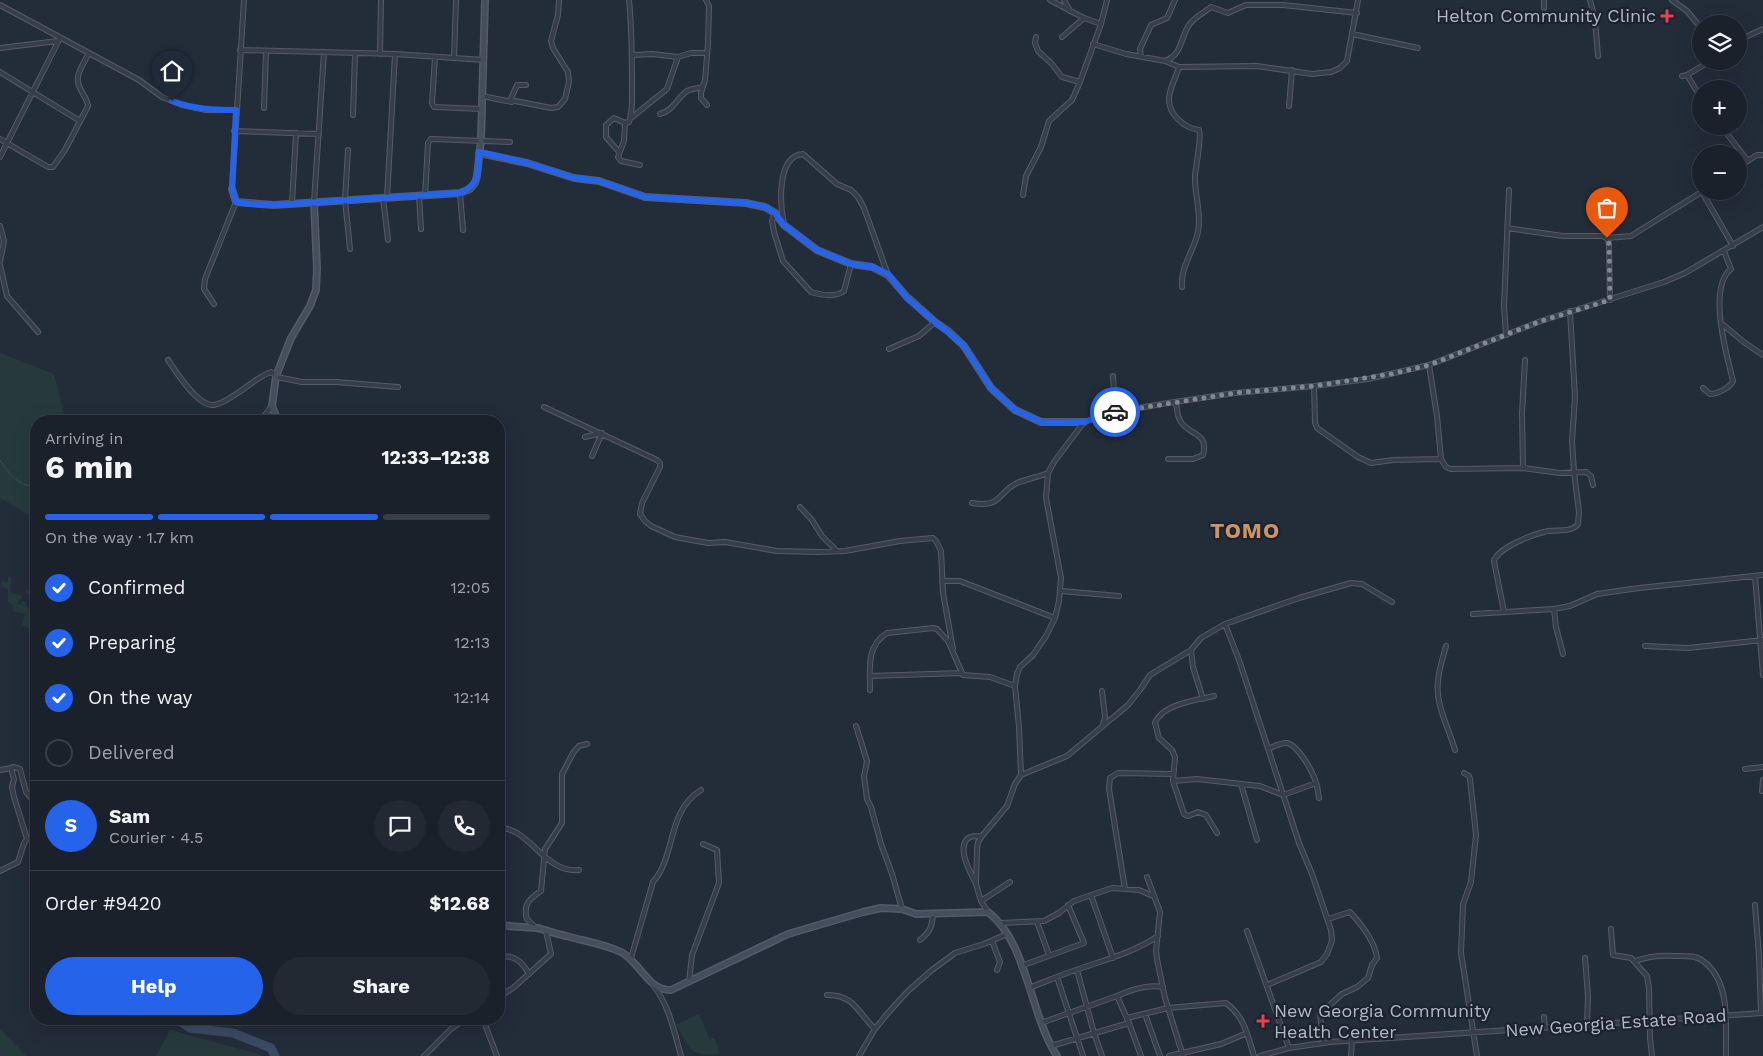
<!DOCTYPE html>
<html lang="en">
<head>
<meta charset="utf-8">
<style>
  body { margin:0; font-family:"Work Sans",sans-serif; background:#232933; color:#f1f3f6; height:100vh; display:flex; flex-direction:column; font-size:19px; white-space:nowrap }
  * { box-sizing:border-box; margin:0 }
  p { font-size:16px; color:#9fa3a9 }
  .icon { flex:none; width:28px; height:28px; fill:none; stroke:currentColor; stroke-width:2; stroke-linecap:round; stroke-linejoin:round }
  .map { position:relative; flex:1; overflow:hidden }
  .panel { position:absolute; left:30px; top:415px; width:475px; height:610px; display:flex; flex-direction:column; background:#1a212b; border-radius:20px; box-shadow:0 5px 20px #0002,0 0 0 1px #383e47 }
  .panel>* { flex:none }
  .fabs { position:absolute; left:1692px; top:15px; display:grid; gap:10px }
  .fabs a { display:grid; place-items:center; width:55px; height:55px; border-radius:50%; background:#1a212b; box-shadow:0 5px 20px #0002,0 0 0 1px #383e47; font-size:25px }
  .pin { position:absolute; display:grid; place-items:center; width:42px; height:42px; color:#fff; margin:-51px -21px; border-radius:50% 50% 50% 0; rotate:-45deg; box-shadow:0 0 5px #0007 }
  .pin .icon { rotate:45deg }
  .courier { position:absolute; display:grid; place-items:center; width:50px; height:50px; margin:-25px; border:4px solid #2563eb; border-radius:50%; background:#fff; color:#222; box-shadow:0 1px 6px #0007 }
  .overview em { font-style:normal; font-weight:700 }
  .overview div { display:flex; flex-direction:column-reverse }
  .overview { display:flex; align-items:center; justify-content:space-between; height:85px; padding:0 15px }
  h1 { font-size:32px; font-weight:700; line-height:38px }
  .bar { display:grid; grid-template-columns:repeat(4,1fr); gap:8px 5px; align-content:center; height:60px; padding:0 15px }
  .bar i { height:6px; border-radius:4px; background:#383e47 }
  .bar .current { background:#2563eb }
  .bar p { grid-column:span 4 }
  .line { display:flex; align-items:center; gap:12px; padding:0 15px; border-top:1px solid #383e47 }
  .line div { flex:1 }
  .round { display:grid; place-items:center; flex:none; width:52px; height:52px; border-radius:26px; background:#232933 }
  ol { padding:0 15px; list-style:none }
  li { display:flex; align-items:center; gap:15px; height:55px }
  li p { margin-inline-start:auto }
  li .icon { padding:5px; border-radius:50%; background:#2563eb; color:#fff; stroke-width:4 }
  li:last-child { color:#9fa3a9 }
  li i { width:28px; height:28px; border:2px solid #383e47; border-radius:50% }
  .primary-button { display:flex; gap:10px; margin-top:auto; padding:10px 15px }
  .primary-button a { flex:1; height:58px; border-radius:30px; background:#2563eb; color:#fff; font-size:20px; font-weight:700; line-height:58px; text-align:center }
  .primary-button a+a { background:#232933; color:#f1f3f6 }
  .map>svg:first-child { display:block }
  .green { fill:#263a3c }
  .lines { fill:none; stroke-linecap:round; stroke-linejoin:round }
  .stream { stroke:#394a62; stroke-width:1 }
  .river { stroke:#394a62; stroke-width:9 }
  .street-casing { stroke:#555c68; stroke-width:6 }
  .secondary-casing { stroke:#555c68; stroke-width:8 }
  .street { stroke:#373e4a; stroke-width:4 }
  .secondary { stroke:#454e5d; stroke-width:5 }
  .done { stroke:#808895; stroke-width:5; stroke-dasharray:0 9 }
  .route { stroke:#2563eb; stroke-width:6 }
  .health-dot { fill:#e0444e; stroke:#1c232f; stroke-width:2 }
  .labels { text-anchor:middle; stroke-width:4.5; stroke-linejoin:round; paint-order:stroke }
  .poi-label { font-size:18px; fill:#b2b9c6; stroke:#1c232f; text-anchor:end }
  .street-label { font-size:18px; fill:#b2b9c6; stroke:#1c232f }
  .district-label { font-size:22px; font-weight:bold; letter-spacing:1px; fill:#ce9465; stroke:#1c232f }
</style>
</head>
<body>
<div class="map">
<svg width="1763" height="1056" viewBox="0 0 1763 1056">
  <rect width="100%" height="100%" fill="#232c39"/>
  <!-- green -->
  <path class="green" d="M0,353L54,374L66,421H36V519L0,498Z
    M8,577H11L10,592L22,596V599H19L18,604L21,605L22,601L26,602V606L30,608L31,596L26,593V590L33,591L36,580V635L33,630L22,625L25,614L12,611L13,605L8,602V589L1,587L0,593L1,581L8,582Z
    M699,1014L710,1040L714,1038L718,1047L719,1054C688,1056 689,1048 676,1024Z
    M0,1029L26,1056H0Z
    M170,1030L259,1054L261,1056H156Z"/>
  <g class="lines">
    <!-- stream -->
    <path class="stream" d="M0,460C10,475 17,485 36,487"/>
    <!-- river -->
    <path class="river" d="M177,1019L190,1028L233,1033L271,1048L275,1056"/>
    <!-- street casing -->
    <g class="street-casing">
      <path id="street" d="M629,0C632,29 632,57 632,87C632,98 633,111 629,122L625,123L624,141L618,157L621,161L640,165
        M706,0L709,6L708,44L705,80L701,93V98L707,105
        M1050,0L1084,18L1101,24
        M1064,0L1070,11
        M1544,0V8
        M1590,0L1595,19L1598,56
        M1672,0L1687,11L1701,28
        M0,5L139,80L162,97L182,105L206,110H236
        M1352,34L1418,48
        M1036,37L1035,43L1038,51L1052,64L1062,77L1080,82
        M1062,37L1084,18
        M1739,40L1763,29
        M1093,44L1126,54L1165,61L1179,67L1257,66L1312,74L1331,72L1340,68L1347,61L1358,0
        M0,48L58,41
        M240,50L395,54L484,60
        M380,54L381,0
        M633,55L652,54L678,57L691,53H707
        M435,57L432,103L434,107L482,109
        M1141,57L1140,49L1151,25L1167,18L1175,0
        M454,58L456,0
        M1165,61C1183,54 1180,38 1189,25C1193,18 1205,12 1211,7L1228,13L1246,5H1283L1357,13
        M1179,67C1176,77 1170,87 1169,98C1168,114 1184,128 1199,130C1202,136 1196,166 1195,175C1194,194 1202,213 1198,232C1194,251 1180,267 1182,287
        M0,72L80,121
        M1687,75L1701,98
        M1682,76L1687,75L1710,61
        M482,96L512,102
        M510,100L551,108L558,107L565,99L569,82L568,72L553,48L551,41L558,15L559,0
        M510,101L517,85H526
        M1289,106L1292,70
        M264,108L266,51
        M660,114C673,111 677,98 687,91C692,88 697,89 702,87
        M353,115L355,53
        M631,118L667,89L678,57
        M1721,126L1748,161
        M234,131L319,134
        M0,139L48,167H53L65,150L88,106C87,98 83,95 80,88C73,77 84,63 89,53
        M348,150L345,200L350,249
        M619,152L606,137V125L614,118L625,123
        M0,157L60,38
        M1739,166L1757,155H1763
        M232,189L244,0
        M1702,192L1733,246
        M460,193L463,230
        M1023,195L1026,176L1041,147L1049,121L1072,100L1080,82L1101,24L1107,0
        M419,196L421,229
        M425,196L428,143L431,139L510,142
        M383,198L388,240
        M387,198L395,54
        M314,202L324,52
        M292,203L296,133
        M775,213L772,221L774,232L783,261L811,292C821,295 835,298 844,291L851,264
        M784,224C780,206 776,156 803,154L837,184L851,190L858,197L864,208L888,275
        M0,226L4,241L0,262
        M1507,228L1563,236H1602L1607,238L1609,244L1610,300
        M1607,238L1631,236L1703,191
        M0,265L7,296L38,332
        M214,304L204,289L205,279L236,202
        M1721,323L1745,343L1763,355
        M1506,335L1504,306L1509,190
        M889,349L919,336L935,322
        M168,360C176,372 198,407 214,405C225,403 236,394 245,388C253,382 262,375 271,372C274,373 275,376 277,377L302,382H336L398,387
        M1429,365L1437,416L1441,459L1446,467L1451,469L1523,468L1560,473L1586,472L1591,476L1593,485
        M1113,376L1115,412
        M1314,386L1315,423L1317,428L1358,457L1371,463L1393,460L1441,459
        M1703,388L1710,394C1717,394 1730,388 1733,381C1727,356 1707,288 1731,269L1724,251
        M544,407L657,460L660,463V467L642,503L640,514L645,521L651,526L675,537L708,543L725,542L777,551L818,552L845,551L900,541L933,538L936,541L941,551L943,593L953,649
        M260,421L272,406
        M585,437L602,433
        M592,456L602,433
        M1168,459H1193L1203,455C1209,432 1190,436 1181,422C1177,417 1177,409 1176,403
        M1523,468L1522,413L1525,360
        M972,503C1002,508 997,493 1017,483C1027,479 1038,477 1048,473
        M800,507L812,520L822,536L837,551
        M1755,576L1763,675
        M942,581H960L1055,618
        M1061,591L1119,596
        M1554,609L1556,627L1563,654
        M1504,612L1494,561C1498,548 1531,535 1544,532C1554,529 1572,533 1578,524L1579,512L1574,472L1572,441L1575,397L1570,311
        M1473,614L1554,609L1570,606L1597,594L1639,588L1763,575
        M1225,624L1239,660L1299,843L1312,874L1331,930L1332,941L1327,954L1321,962L1267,985
        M1446,646C1443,657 1439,669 1438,681C1435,705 1449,728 1455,750
        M1645,646L1688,648L1763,640
        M1191,650L1193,667L1203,699
        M870,676L961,673
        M870,690C870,669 866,646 887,633L933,628L937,629L948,641L963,675L990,677L1015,686
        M1102,691L1105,717L1103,724
        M1214,696C1197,700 1162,704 1155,723L1159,738L1172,750L1175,757L1173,781L1184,814L1188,816L1198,812L1206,815L1217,833
        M856,726L867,761L864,776L867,799L871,807L881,844L892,874L902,909
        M1268,749C1273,747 1281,742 1287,743C1296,744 1310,767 1313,775C1317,782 1318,791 1319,798
        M1745,769L1763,767
        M0,770L11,768
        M1464,773L1469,776L1470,779L1476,835L1471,882L1463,904L1461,953L1477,1056
        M1021,775L1067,756L1128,705L1140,690L1150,675L1191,650L1201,638L1225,624L1299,598L1351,583L1362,584L1392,602
        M1173,781L1197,779L1260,786L1283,795L1316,783
        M1241,784L1257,840
        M1762,791L1763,780
        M499,827C505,828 512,830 517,833C538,846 552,873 579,870
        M0,871L18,862L24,843L27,839L14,797L12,787L14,779L11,768L13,767L20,769L26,792L36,804
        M1147,877L1160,912L1156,951L1157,959L1165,998L1183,1056
        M975,882C970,872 955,845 970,837C973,836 978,836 982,836
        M1125,889L1109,789L1110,778L1118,773L1173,774
        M1091,895L1113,958
        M981,901L1010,882
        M1755,905L1759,956L1761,1013
        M988,912L981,901L976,884L977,849L978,842L982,836L1007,806L1015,784L1021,775L1019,727L1015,686L1017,674L1020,667L1033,655L1046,636L1055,618L1059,601L1061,578L1046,498L1048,473L1054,462L1084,422L1115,412L1168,403L1235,393L1314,386L1368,379L1429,365L1541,321L1664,282L1685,273L1763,227
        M1037,922L1049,955
        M1000,923L1044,921L1059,913L1074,901L1112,888L1139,890L1153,896
        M536,928L527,919C522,904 531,898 541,891L545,849L562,823V774L573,753L579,746L587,744
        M1611,929L1613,955L1631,958L1647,976L1649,988L1650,1038L1652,1056
        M1247,931L1289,1048
        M920,940C930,932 932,927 933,914
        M992,941L1000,962L997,970
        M499,956C514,955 522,961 529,974
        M631,958L653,882C677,854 666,812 701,790
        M1585,958L1588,996L1587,1024
        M1635,961C1648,956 1663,955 1677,956C1686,956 1696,955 1703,961C1732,982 1725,1026 1726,1056
        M1021,966L1084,943L1068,905
        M1077,970L1094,1033L1102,1056
        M1057,977L1083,1056
        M689,982L692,955L719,883L717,850L703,844
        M653,985C669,1005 674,1031 681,1056
        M1029,988C1045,982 1060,975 1076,970C1104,960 1133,953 1158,936
        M827,995C855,995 857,1012 875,1029
        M1117,996C1131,990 1147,984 1163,987
        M499,997L513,988L551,954L546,931
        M1145,1014L1160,1056
        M1544,1017L1545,1027
        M1127,1018L1168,1008L1226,1003C1244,1016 1248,1036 1254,1056
        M365,1019H366
        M483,1019L497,1056
        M1041,1023L1117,996L1129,1023L1141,1056
        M1323,1043L1320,1014L1342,994L1357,987L1368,978L1372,965L1377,958C1375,941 1361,924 1350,912L1328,919
        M1051,1046L1129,1023
        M424,1056L451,1029L465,1019
        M859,1056L875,1029L888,1013L908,991L932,970L955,953L984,944L1007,934
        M1169,1056L1221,1044L1247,1033
        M1260,1056L1289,1048L1330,1042L1763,1013
        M1351,1056L1352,1040"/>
    </g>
    <!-- secondary casing -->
    <g class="secondary-casing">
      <path id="secondary" d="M479,153L527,163L574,178L599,181L645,197L746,203L765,207L775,213L784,225L817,250L851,264L872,267L888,275L907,297L935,322L948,331L964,346L991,388L1015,410L1041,422H1084
        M232,189L236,202L274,205L460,193L470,189L475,183L477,176L481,140L485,0
        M278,421L272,406L276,376L291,338L310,306L316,290L317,268L314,202
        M499,924C511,928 524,926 537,928C546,930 556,934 566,936C584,941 604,944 621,952C640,962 648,991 671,990L788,934L863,912L881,908L902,909L916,914L988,912C1027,941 1030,1015 1057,1056"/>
    </g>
    <!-- street -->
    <use href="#street" class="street"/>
    <!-- secondary -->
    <use href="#secondary" class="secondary"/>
  </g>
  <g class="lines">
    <!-- done -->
    <path class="done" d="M1115,412L1235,393L1314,386L1391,374L1429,365L1541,321L1610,300L1609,244L1607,238"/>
    <!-- route -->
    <path class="route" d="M172,101C193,109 214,110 236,110L232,189L236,202L249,204L274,205L460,193C480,184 478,173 479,152L527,163L574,178L599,181L645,197L746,203L765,207L775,213L784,225L817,250L851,264L872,267L888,274L907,298L935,322L948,332L964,346L991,388L1015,410L1041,422L1054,423L1084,422L1115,412"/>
  </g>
  <!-- markers -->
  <g class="health-dot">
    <path d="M1664.5 8.5h5v5h5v5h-5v5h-5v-5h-5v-5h5z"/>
    <path d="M1260.5 1013.5h5v5h5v5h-5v5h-5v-5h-5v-5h5z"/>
  </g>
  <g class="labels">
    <!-- poi labels -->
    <g class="poi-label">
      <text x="1656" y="22">Helton Community Clinic</text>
      <text x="1274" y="1017" text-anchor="start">New Georgia Community<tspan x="1274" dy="21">Health Center</tspan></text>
    </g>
    <!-- street labels -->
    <g class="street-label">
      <text transform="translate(1616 1023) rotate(-4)" y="6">New Georgia Estate Road</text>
    </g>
    <!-- district labels -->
    <g class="district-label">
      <text x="1245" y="538">TOMO</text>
    </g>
  </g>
</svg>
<div class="fabs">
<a><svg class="icon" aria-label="layers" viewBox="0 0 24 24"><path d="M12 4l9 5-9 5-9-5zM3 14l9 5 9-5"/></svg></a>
<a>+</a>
<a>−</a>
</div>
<div class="pin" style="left:1607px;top:238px;background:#ea580c"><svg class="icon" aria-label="bag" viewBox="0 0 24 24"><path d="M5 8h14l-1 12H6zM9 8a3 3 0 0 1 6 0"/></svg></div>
<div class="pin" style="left:172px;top:101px;background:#1f2937"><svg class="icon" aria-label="home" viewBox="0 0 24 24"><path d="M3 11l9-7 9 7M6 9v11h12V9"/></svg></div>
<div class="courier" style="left:1115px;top:412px"><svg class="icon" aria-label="car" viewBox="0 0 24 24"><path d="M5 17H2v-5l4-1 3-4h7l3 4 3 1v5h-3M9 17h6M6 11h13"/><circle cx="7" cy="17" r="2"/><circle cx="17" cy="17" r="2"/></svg></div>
<section class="panel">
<div class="overview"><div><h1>6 min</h1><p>Arriving in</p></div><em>12:33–12:38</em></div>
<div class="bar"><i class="current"></i><i class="current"></i><i class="current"></i><i></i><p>On the way · 1.7 km</p></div>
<ol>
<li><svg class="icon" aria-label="check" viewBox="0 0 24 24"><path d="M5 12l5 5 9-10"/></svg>Confirmed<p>12:05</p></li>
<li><svg class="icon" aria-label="check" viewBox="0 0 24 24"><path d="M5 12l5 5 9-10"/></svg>Preparing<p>12:13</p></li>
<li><svg class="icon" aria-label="check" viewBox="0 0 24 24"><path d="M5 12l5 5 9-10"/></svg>On the way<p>12:14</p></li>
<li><i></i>Delivered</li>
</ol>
<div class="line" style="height:90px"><b class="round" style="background:#2563eb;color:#fff">S</b><div><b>Sam</b><p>Courier · 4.5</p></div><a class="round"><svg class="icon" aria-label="chat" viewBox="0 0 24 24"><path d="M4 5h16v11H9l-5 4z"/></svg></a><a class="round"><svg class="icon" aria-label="phone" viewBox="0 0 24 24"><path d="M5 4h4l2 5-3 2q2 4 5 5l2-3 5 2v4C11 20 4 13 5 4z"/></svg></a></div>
<div class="line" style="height:65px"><div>Order #9420</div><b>$12.68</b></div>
<div class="primary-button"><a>Help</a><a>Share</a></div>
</section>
</div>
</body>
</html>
